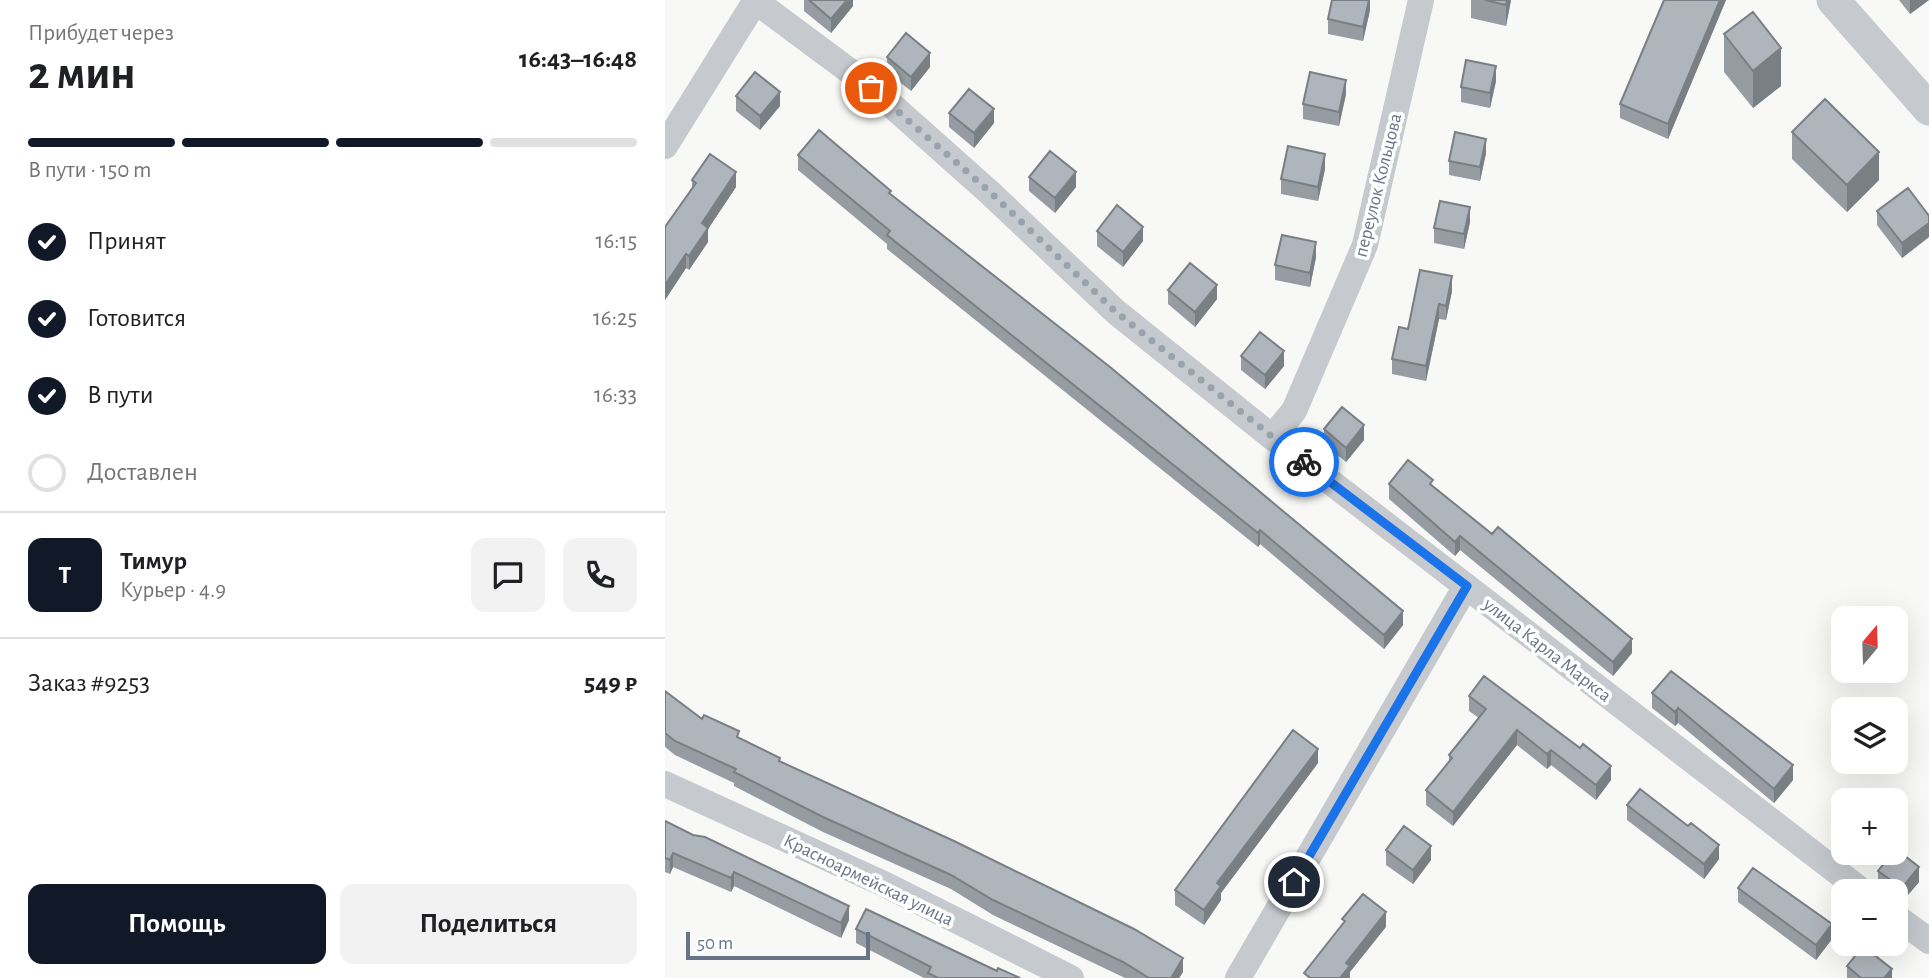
<!DOCTYPE html>
<html lang="ru">
<head>
<meta charset="utf-8">
<style>
  body { margin:0; font-family:"Alegreya Sans",sans-serif; background:#f2f2f2; color:#202124; height:100vh; display:flex; flex-direction:column; font-size:26px; white-space:nowrap }
  * { box-sizing:border-box; margin:0 }
  p { font-size:23px; color:#757577 }
  .icon { flex:none; width:38px; height:38px; fill:none; stroke:currentColor; stroke-width:2; stroke-linecap:round; stroke-linejoin:round }
  .map { position:relative; flex:1; overflow:hidden }
  .side { display:flex; flex-direction:column; background:#fff; width:665px }
  .side>* { flex:none }
  .needle { width:46px; rotate:19deg }
  .buttons { position:absolute; left:1166px; top:606px; display:grid; gap:14px }
  .buttons a { display:grid; place-items:center; width:77px; height:77px; border-radius:14px; background:#fff; box-shadow:0 7px 28px #0002; font-size:35px }
  .scale { position:absolute; left:21px; bottom:18px; width:184px; box-sizing:border-box; padding-left:7px; border:4px solid #677487; border-top:0; font-size:19px; line-height:24px; white-space:nowrap; color:#677487; -webkit-text-stroke:5px #fff; paint-order:stroke }
  .pin { position:absolute; display:grid; place-items:center; width:60px; height:60px; color:#fff; margin:-30px; border:4px solid #fff; border-radius:50%; box-shadow:0 2px 7px #0007 }
  .courier { position:absolute; display:grid; place-items:center; width:70px; height:70px; margin:-35px; border:5px solid #1a73e8; border-radius:50%; background:#fff; color:#222; box-shadow:0 2px 9px #0007 }
  .summary em { font-style:normal; font-weight:600 }
  .summary div { display:flex; flex-direction:column-reverse }
  .summary { display:flex; align-items:center; justify-content:space-between; height:119px; padding:0 28px }
  h1 { font-size:46px; font-weight:600; line-height:52px }
  .bar { display:grid; grid-template-columns:repeat(4,1fr); gap:10px 7px; align-content:center; height:84px; padding:0 28px }
  .bar i { height:9px; border-radius:5px; background:#e0e0e0 }
  .bar .on { background:#111827 }
  .bar p { grid-column:span 4 }
  .line { display:flex; align-items:center; gap:18px; padding:0 28px; border-top:2px solid #e0e0e0 }
  .line div { flex:1 }
  .round { display:grid; place-items:center; flex:none; width:74px; height:74px; border-radius:14px; background:#f2f2f2 }
  ol { padding:0 28px; list-style:none }
  li { display:flex; align-items:center; gap:21px; height:77px }
  li p { margin-inline-start:auto }
  li .icon { padding:7px; border-radius:50%; background:#111827; color:#fff; stroke-width:4 }
  li:last-child { color:#757577 }
  li i { width:38px; height:38px; border:4px solid #e0e0e0; border-radius:50% }
  .cta { display:flex; gap:14px; margin-top:auto; padding:14px 28px }
  .cta a { flex:1; height:80px; border-radius:14px; background:#111827; color:#fff; font-size:28px; font-weight:600; line-height:80px; text-align:center }
  .cta a+a { background:#f2f2f2; color:#202124 }
  main { display:flex; flex:1; min-height:0 }
  .map>svg:first-child { display:block }
  .lines { fill:none; stroke-linecap:round; stroke-linejoin:round }
  .minor { stroke:#c6c9cd; stroke-width:26 }
  .tertiary { stroke:#c6c9cd; stroke-width:33 }
  .wall { fill:#969ca2 }
  .shaded-wall { fill:#7a7f84 }
  .building { fill:#afb5bc; stroke:#7a7f84; stroke-width:2 }
  .done { stroke:#9aa2ae; stroke-width:7; stroke-dasharray:0 12.6 }
  .route { stroke:#1a73e8; stroke-width:9 }
  .labels { text-anchor:middle; stroke-width:7; stroke-linejoin:round; paint-order:stroke }
  .street-label { font-size:19px; fill:#677487; stroke:#fff }
</style>
</head>
<body>
<main>
<section class="side">
<div class="summary"><div><h1>2 мин</h1><p>Прибудет через</p></div><em>16:43–16:48</em></div>
<div class="bar"><i class="on"></i><i class="on"></i><i class="on"></i><i></i><p>В пути · 150 m</p></div>
<ol>
<li><svg class="icon" aria-label="check" viewBox="0 0 24 24"><path d="M5 12l5 5 9-10"/></svg>Принят<p>16:15</p></li>
<li><svg class="icon" aria-label="check" viewBox="0 0 24 24"><path d="M5 12l5 5 9-10"/></svg>Готовится<p>16:25</p></li>
<li><svg class="icon" aria-label="check" viewBox="0 0 24 24"><path d="M5 12l5 5 9-10"/></svg>В пути<p>16:33</p></li>
<li><i></i>Доставлен</li>
</ol>
<div class="line" style="height:126px"><b class="round" style="background:#111827;color:#fff">Т</b><div><b>Тимур</b><p>Курьер · 4.9</p></div><a class="round"><svg class="icon" aria-label="chat" viewBox="0 0 24 24"><path d="M4 5h16v11H9l-5 4z"/></svg></a><a class="round"><svg class="icon" aria-label="phone" viewBox="0 0 24 24"><path d="M5 4h4l2 5-3 2q2 4 5 5l2-3 5 2v4C11 20 4 13 5 4z"/></svg></a></div>
<div class="line" style="height:91px"><div>Заказ #9253</div><b>549 ₽</b></div>
<div class="cta"><a>Помощь</a><a>Поделиться</a></div>
</section>
<div class="map">
<svg width="1264" height="978" viewBox="0 0 1264 978">
  <rect width="100%" height="100%" fill="#f8f8f6"/>
  <g class="lines">
    <!-- minor -->
    <path class="minor" d="M89,0L206,87L324,192L451,312L607,437L1197,891
      M0,146L91,0
      M607,437L629,411L700,245L756,0
      M0,784L221,885L406,978
      M1230,916L1264,941
      M573,978L801,586"/>
    <!-- tertiary -->
    <path class="tertiary" d="M1168,0L1264,109"/>
  </g>
  <!-- wall -->
  <path class="wall" d="M139,0H188V6L166,33L139,11Z
    M705,0V10L698,41L663,34V19Z
    M806,0H846L841,26L806,18Z
    M999,0H1061L1003,139L955,118V104Z
    M1234,0H1264L1245,14Z
    M1059,34L1116,86L1088,108L1059,72Z
    M222,57L265,67L246,91L222,72Z
    M831,81L825,108L796,102V87Z
    M681,94L674,126L638,119V104Z
    M71,96L115,106L95,130L71,111Z
    M284,113L329,123L309,148L284,127Z
    M1127,132L1214,180L1182,212L1127,159Z
    M821,153L815,181L784,175V161Z
    M133,155L226,195L738,625L719,649L595,544L593,547L222,249V244L133,170Z
    M660,169L653,201L616,194V179Z
    M364,177L411,187L390,213L364,191Z
    M27,180L71,187L43,229V242L24,270L21,268L0,300V227L27,188Z
    M1212,211L1264,216V237L1237,258L1212,225Z
    M805,222L799,249L769,243V228Z
    M432,231L478,241L458,267L432,246Z
    M651,257L645,287L610,280V265Z
    M503,290L552,299L530,327L503,304Z
    M787,291L781,320L774,319L761,381L727,374V359L743,329Z
    M576,356L619,366L600,389L576,370Z
    M659,429L699,440L681,462L659,444Z
    M724,484L768,486L967,653L948,676L795,550L790,556L724,499Z
    M1006,671L1128,780L1109,803L1013,723L1010,726L987,708V693Z
    M0,691L37,719L74,738L115,761L518,972L514,978H460L328,915L286,889L158,832L69,786V783L10,755L0,747Z
    M804,696L946,780L931,800L886,765L882,769L852,745L788,826L761,805V790L784,762V755L814,718L804,711Z
    M653,763L556,893V900L539,925L510,905V890Z
    M962,805L1054,859L1039,879L962,820Z
    M0,821L184,920L176,938L69,886L66,892L8,867L5,874L0,872Z
    M721,850L766,860L748,884L721,865Z
    M1213,871L1254,882L1237,902L1230,898V891H1221L1213,885Z
    M1073,888L1167,939L1151,960L1073,902Z
    M191,929L332,971L355,978H259L191,943Z
    M1182,966L1227,978H1182Z"/>
  <!-- shaded-wall -->
  <path class="shaded-wall" d="M182,0H188V6L166,33V19Z
    M704,0H705V10L698,41V27Z
    M842,0H846L841,26V5Z
    M1055,0H1061L1003,139V124Z
    M1245,0H1264L1245,14Z
    M1116,48V86L1088,108V71Z
    M265,53V67L246,91V77Z
    M831,66V81L825,108V93Z
    M681,80V94L674,126V112Z
    M115,92V106L95,130V116Z
    M329,109V123L309,148V133Z
    M821,139V153L815,181V167Z
    M1214,152V180L1182,212V185Z
    M660,154V169L653,201V187Z
    M71,172V187L43,229V242L24,270V256L37,223Z
    M411,172V187L390,213V198Z
    M805,207V222L799,249V234Z
    M1264,223V237L1237,258V243Z
    M478,227V241L458,267V252Z
    M651,242V257L645,287V273Z
    M21,254V268L0,300V285Z
    M787,276V291L781,320V306Z
    M552,285V299L530,327V312Z
    M774,304V319L761,381V366Z
    M619,351V366L600,389V375Z
    M699,425V440L681,462V448Z
    M595,530V544L593,547V533Z
    M795,536V550L790,556V542Z
    M738,611V625L719,649V635Z
    M967,639V653L948,676V662Z
    M1013,708V723L1010,726V712Z
    M852,730V745L788,826V812Z
    M653,749V763L556,893V900L539,925V910L552,883Z
    M886,750V765L882,769V754Z
    M1128,765V780L1109,803V789Z
    M946,766V780L931,800V785Z
    M1054,845V859L1039,879V864Z
    M766,846V860L748,884V870Z
    M8,853V867L5,874V860Z
    M1254,867V882L1237,902V888Z
    M69,872V886L66,892V878Z
    M184,906V920L176,938V923Z
    M721,912V927L685,972V978H675L681,963Z
    M1167,924V939L1151,960V945Z
    M518,958V972L514,978H506Z
    M1227,969V978H1219Z"/>
  <!-- building -->
  <path class="building" d="M144,0H182L166,19Z
    M667,0H704L698,27L663,19Z
    M820,0H842L841,5Z
    M999,0H1055L1003,124L955,104Z
    M1088,12L1116,48L1088,71L1059,34Z
    M241,33L265,53L246,77L222,57Z
    M801,60L831,66L825,93L796,87Z
    M90,72L115,92L95,116L71,96Z
    M645,72L681,80L674,112L638,104Z
    M304,89L329,109L309,133L284,113Z
    M1160,99L1214,152L1182,185L1127,132Z
    M154,130L226,191L224,193L445,367L738,611L719,635L595,530L593,533L222,235L225,231L133,155Z
    M790,132L821,139L815,167L784,161Z
    M623,146L660,154L653,187L616,179Z
    M385,151L411,172L390,198L364,177Z
    M45,154L71,172L37,223L43,228L24,256L21,254L0,285V227L31,183L27,180Z
    M1243,188L1264,216V223L1237,243L1212,211Z
    M775,201L805,207L799,234L769,228Z
    M452,205L478,227L458,252L432,231Z
    M617,235L651,242L645,273L610,265Z
    M525,263L552,285L530,312L503,290Z
    M755,270L787,276L781,306L774,304L761,366L727,359L734,327L743,329Z
    M595,332L619,351L600,375L576,356Z
    M677,407L699,425L681,448L659,429Z
    M743,460L768,480L765,484L827,534L833,527L967,639L948,662L795,536L790,542L724,484Z
    M1006,671L1128,765L1109,789L1013,708L1010,712L987,693Z
    M819,676L915,748L918,744L946,766L931,785L886,750L882,754L852,730L788,812L761,790L787,758L784,755L821,709L804,696Z
    M0,691L37,719L39,715L74,731L72,737L115,758L114,761L289,841L469,929L518,958L506,978H484L458,962L328,900L286,875L158,817L69,772L71,769L10,741L0,733Z
    M628,730L653,749L552,883L556,886L539,910L510,890Z
    M975,789L1023,826L1026,823L1054,845L1039,864L962,805Z
    M0,821L28,835L40,837L184,906L176,923L69,872L66,878L8,853L5,860L0,858Z
    M739,826L766,846L748,870L721,850Z
    M1231,849L1254,867L1237,888L1213,871L1228,852H1230Z
    M1088,868L1167,924L1151,945L1073,888Z
    M698,894L721,912L681,963L685,966L675,978H645L639,973L680,921L677,919Z
    M201,909L332,971L333,968L355,978H273L263,973L266,967L191,929Z
    M1198,946L1227,969L1219,978H1196L1182,966Z"/>
  <g class="lines">
    <!-- done -->
    <path class="done" d="M206,88L324,191L451,312L639,462"/>
    <!-- route -->
    <path class="route" d="M629,882L802,586L639,462"/>
  </g>
  <g class="labels">
    <!-- street labels -->
    <g class="street-label">
      <text transform="translate(712 185) rotate(-76)" y="7">переулок Кольцова</text>
      <text transform="translate(883 649) rotate(38)" y="7">улица Карла Маркса</text>
      <text transform="translate(204 879) rotate(26)" y="7">Красноармейская улица</text>
    </g>
  </g>
</svg>
<div class="buttons">
<a><svg class="needle" viewBox="-14 -14 28 28"><path d="M0-13l5 13h-10z" fill="#e53935"/><path d="M0 13l5-13h-10z" fill="#757577"/></svg></a>
<a><svg class="icon" aria-label="layers" viewBox="0 0 24 24"><path d="M12 4l9 5-9 5-9-5zM3 14l9 5 9-5"/></svg></a>
<a>+</a>
<a>−</a>
</div>
<div class="scale">50 m</div>
<div class="pin" style="left:206px;top:88px;background:#ea580c"><svg class="icon" aria-label="bag" viewBox="0 0 24 24"><path d="M5 8h14l-1 12H6zM9 8a3 3 0 0 1 6 0"/></svg></div>
<div class="pin" style="left:629px;top:882px;background:#1f2937"><svg class="icon" aria-label="home" viewBox="0 0 24 24"><path d="M3 11l9-7 9 7M6 9v11h12V9"/></svg></div>
<div class="courier" style="left:639px;top:462px"><svg class="icon" aria-label="bike" viewBox="0 0 24 24"><circle cx="6" cy="16" r="4"/><circle cx="18" cy="16" r="4"/><path d="M6 16l4-8h5l3 8M10 8l3 8H6M13 5h3"/></svg></div>
</div>
</main>
</body>
</html>
